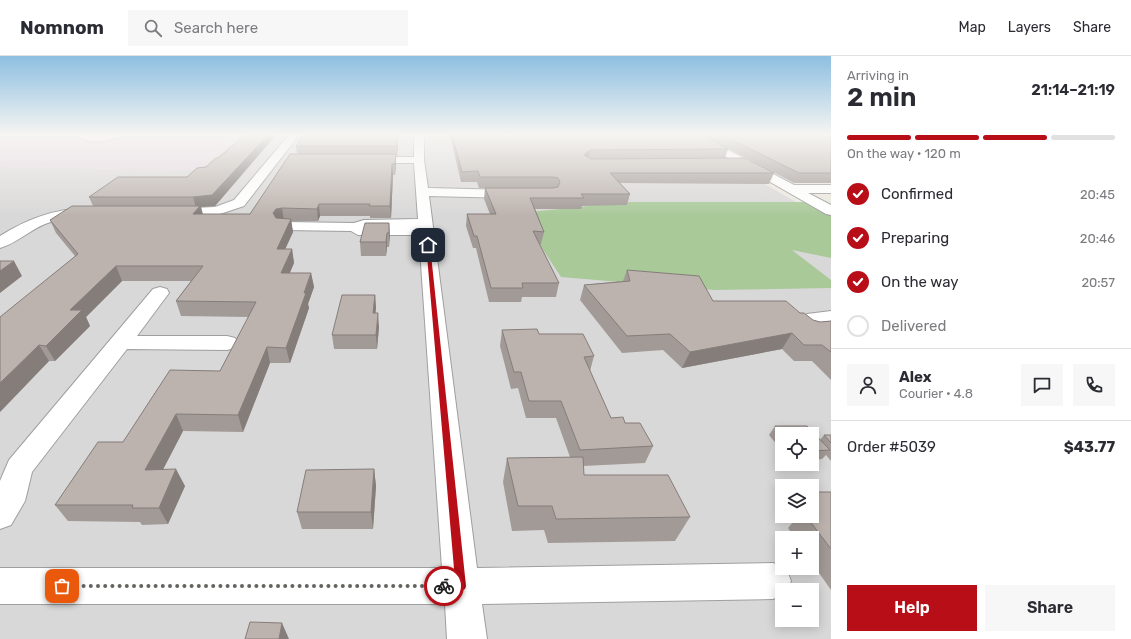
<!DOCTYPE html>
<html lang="en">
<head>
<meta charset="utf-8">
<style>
  body { margin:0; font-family:Rubik,sans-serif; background:#f7f7f7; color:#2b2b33; height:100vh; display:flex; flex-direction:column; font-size:15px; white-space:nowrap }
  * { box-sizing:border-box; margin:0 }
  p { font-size:13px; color:#7c7c81 }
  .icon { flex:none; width:22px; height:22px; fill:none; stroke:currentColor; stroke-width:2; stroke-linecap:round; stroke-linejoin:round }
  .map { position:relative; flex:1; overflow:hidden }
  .drawer { display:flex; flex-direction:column; background:#fff; width:300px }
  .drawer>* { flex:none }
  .controls { position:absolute; left:775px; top:371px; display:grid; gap:8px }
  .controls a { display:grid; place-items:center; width:44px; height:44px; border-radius:0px; background:#fff; box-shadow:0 2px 10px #0003; font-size:20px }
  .pin { position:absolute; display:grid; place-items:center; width:34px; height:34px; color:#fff; margin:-17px; border-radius:8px; box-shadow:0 2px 6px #0006 }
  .courier { position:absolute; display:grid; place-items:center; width:40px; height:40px; margin:-20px; border:3px solid #b80e18; border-radius:50%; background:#fff; color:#222; box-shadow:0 1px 5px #0007 }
  .summary em { font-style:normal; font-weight:600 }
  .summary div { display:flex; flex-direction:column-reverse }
  .summary { display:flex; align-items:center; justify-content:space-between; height:68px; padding:0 16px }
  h1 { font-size:26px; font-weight:600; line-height:30px }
  .bar { display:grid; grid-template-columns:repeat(4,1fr); gap:6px 4px; align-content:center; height:48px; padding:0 16px }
  .bar i { height:5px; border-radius:3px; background:#e1e1e2 }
  .bar .selected { background:#b80e18 }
  .bar p { grid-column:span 4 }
  .line { display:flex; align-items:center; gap:10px; padding:0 16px; border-top:1px solid #e1e1e2 }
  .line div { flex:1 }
  .round { display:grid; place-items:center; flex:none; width:42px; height:42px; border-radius:0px; background:#f7f7f7 }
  ol { padding:0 16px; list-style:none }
  li { display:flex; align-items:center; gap:12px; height:44px }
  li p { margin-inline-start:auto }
  li .icon { padding:4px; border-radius:50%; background:#b80e18; color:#fff; stroke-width:4 }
  li:last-child { color:#7c7c81 }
  li i { width:22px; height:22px; border:2px solid #e1e1e2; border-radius:50% }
  .primary-button { display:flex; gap:8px; margin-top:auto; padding:8px 16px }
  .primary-button a { flex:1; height:46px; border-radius:0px; background:#b80e18; color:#fff; font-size:16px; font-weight:600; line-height:46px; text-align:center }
  .primary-button a+a { background:#f7f7f7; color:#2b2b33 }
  header { display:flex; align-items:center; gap:24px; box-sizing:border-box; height:56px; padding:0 20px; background:#fff; border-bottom:1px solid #e1e1e2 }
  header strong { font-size:19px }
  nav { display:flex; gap:22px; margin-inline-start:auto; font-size:14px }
  .search { width:280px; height:36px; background:#f7f7f7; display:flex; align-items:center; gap:10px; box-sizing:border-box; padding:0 14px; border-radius:0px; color:#7c7c81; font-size:15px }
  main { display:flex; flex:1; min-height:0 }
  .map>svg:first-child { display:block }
  .residential { fill:#d9d8d8; fill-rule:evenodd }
  .industrial { fill:#e5d4e2 }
  .forest { fill:#a9c999 }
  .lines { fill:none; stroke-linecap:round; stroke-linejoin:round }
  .minor-casing { stroke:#9f9f9f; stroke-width:2 }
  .minor { fill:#fff; fill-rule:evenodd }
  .wall { fill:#a29a96 }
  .shaded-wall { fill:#847d7a }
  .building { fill:#bcb3ae; stroke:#847d7a }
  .route { fill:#b80e18 }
  .done { stroke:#646360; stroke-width:4; stroke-dasharray:0 7.2 }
</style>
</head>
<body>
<header>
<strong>Nomnom</strong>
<div class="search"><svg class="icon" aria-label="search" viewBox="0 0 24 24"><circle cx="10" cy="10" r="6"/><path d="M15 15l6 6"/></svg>Search here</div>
<nav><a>Map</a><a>Layers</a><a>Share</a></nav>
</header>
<main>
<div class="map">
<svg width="831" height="583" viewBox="0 0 831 583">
  <rect width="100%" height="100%" fill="#ece8e1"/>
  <!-- residential -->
  <path class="residential" d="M238,79H679L831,166V583H0V111L199,114ZM782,378H812V408H782ZM782,430H812V460H782ZM782,482H812V512H782ZM782,534H812V564H782Z"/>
  <!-- industrial -->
  <path class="industrial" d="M0,79H236L199,114L0,111Z"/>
  <!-- forest -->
  <path class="forest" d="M629,146H808L831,160V202L792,194L831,224V232L714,234L561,221L519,157Z"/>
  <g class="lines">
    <!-- minor casing -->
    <g class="minor-casing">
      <path id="minor" d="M77,79H123L121,81C109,84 88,90 77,79Z
        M289,79H299L244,150L217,159L196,161L167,160L165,157L167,154L172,153L215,151L234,144Z
        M414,79H424V104L428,132L514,134L519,135L520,138L519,141L514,142L429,140L477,512L773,507L786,512L791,525L787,534H782V539L773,543L482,548L487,583H447L445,548H0V512H442L419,179H358L351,175L284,174L279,173L277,170L279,167L284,166L354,167L364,164L418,163L414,107H367L362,104L367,101H414Z
        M688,79H700L794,129H831V137H808L831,149V159L826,158Z
        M86,152L91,153L93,156L91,159C75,163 60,162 45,168C30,174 15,188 0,192V180C27,163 54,153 86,152Z
        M160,231L167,233L169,237L137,280H227L235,282L238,287L235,292L227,294L127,293L32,416L25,445L11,469L0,473V425L9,404L153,233Z
        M831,255V267L814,268L807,266L804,262L807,258Z"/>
    </g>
    <!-- minor -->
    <use href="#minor" class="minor"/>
  </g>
  <!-- wall -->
  <path class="wall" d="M245,79H275V80L215,150L201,151L202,158H250L297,98L296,90L303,79H396L395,80H398V89L397,100H396V108L395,119H393L391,162H370V160H320L318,165H291L293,176L285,193H292L294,207L290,217H311L314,231L308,248L309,252L290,307H270L243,376L183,375L163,413L185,430L168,468L142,469L140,466L68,465L55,449L123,386L220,315L249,261L181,260L176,245L191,225H122L86,261L90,270L55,305H49L0,356L75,200L56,177L50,164L93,150L89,141L187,121L206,111L218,102Z
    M450,79H831V127H794L714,85L728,93L725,102L774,117L769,128L620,127L630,138L627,149L582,150L581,153H535L544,176L541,188H539L559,227L556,241H522L521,246H489L476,192H473L466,170L467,158H490L484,143L485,132H551H479L477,126H461Z
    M389,167V191H387L386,200H361L360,186Z
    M627,214L713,245L800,257L813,264L820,266L831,265V324L812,305H794L782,293L682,312L663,294L622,297L580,244L584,229L623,225Z
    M375,239L376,252L375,257L379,271L377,293H334L332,279Z
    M502,274L539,278L594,300L590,315L611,362L625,367L653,390L645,407L583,410L584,419L690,461L675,485L548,487L544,474L512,475L503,426L507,402L570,401L556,362H526L518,332L511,333L500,290Z
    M775,370H807L820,384L824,379H831V405L826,399L822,403L812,404V378H782V395L769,379Z
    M374,413L376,430L373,473H302L297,456Z
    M812,436H831V534L812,507V482H795L788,472L793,466L789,460H812Z"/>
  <!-- shaded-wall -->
  <path class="shaded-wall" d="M268,79H275V80L215,150L201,151L204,162L193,158L196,152L193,141Z
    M398,80V89L397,100V90Z
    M590,94L588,104L584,99Z
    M396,98V108L395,119V108Z
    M392,108L393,119L391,162L390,150Z
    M319,148L320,160L318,165L317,153Z
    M282,152L284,165L279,166L273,157L276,153Z
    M291,163L293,176L279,207L277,193Z
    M389,167L390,180L389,191Z
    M387,177V191L386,200V186Z
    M292,193L294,207L283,231L281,217Z
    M14,205L22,220L0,237V215Z
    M116,210L122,225L86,261L90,270L55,305L46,290L70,254Z
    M311,217L314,231L308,248L309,252L290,307L286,292Z
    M375,239L376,252L374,271L373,257Z
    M378,257L379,271L377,293L376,279Z
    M792,277L782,293L682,312L690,296Z
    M39,289L49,305L0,356V327Z
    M267,291L270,307L243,376L238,359Z
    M176,358L183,375L154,431L145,414Z
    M176,413L185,430L168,468L159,452Z
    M374,413L376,430L373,473L371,456Z
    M282,567L289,583H279Z"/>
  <!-- building -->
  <path class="building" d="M245,79H268L212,139L193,141H89L118,121H187L197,112L206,111L216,102H218Z
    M303,79H395V80H398L397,90H296Z
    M452,79H703L728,93L590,94L584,99L591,103L745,102L774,117H610L630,138H581L584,142H530L544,176L533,175L559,227H522L523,232H491L477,180H474L467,158H496L485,132H553L558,131L560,126L558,122L553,121H480L478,115L462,116Z
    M722,79H831V117H799Z
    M290,98H396L395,108H392L390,150H369L370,148H319L317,153L282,152L276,153L273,157L276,162L291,163L277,193H292L281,217H311L304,237H306L286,292L267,291L238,359L176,358L145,414L176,413L159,452H132L133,449H55L98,386H123L170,314L220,315L256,246L176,245L203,210H116L70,254H82L46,290L39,289L0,327V261L78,198L50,164L72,150H200L193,158H250Z
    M365,167H389V177H387L386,186H360Z
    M0,205H14L0,215Z
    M627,214L699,220L713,245H786L800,257H804L813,264L820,266L831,265V296L822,289H804L792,277L690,296L670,278L627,280L584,229L630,225Z
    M342,239H375L373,257H378L376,279H332Z
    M537,273L539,278H583L594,300L584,301L611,362L623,361L625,367H640L653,390L580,394L561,345H529L521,316H514L502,274Z
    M775,370H807L830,394L812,395V378H782Z
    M824,379H831V387Z
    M583,401L584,419H668L690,461L556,463L552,450H518L507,402Z
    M374,413L371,456H297L306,414Z
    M812,436H831V493L806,460H812V455H813L812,453Z
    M250,566L282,567L279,583H245Z"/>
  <!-- sky -->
  <linearGradient id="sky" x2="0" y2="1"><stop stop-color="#8dbfe1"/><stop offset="0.49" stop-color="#f6f5f2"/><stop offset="1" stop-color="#f6f5f2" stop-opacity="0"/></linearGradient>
  <rect width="831" height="160" fill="url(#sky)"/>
  <!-- route -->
  <path class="route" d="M426,188L430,189L466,530L465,533C458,536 447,536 440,533L438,530L440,526L455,524Z"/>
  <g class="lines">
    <!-- done -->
    <path class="done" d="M62,530H444"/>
  </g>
</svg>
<div class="controls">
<a><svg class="icon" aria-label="locate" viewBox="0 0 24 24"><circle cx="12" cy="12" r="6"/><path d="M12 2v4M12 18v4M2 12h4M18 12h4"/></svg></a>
<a><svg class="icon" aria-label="layers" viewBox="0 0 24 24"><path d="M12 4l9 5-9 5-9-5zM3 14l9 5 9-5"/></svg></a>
<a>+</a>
<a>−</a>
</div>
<div class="pin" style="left:62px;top:530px;background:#ea580c"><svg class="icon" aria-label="bag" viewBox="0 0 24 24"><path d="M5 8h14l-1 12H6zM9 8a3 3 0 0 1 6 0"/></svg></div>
<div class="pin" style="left:428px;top:189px;background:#1f2937"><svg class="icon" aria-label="home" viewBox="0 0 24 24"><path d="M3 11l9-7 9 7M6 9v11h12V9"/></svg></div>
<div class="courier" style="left:444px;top:530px"><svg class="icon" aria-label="bike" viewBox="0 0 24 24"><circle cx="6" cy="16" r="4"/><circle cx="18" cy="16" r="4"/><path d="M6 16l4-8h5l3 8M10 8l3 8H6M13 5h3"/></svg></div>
</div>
<section class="drawer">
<div class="summary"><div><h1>2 min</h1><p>Arriving in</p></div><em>21:14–21:19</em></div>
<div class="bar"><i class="selected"></i><i class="selected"></i><i class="selected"></i><i></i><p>On the way · 120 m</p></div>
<ol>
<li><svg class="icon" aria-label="check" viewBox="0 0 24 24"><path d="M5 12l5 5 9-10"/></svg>Confirmed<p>20:45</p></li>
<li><svg class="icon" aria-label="check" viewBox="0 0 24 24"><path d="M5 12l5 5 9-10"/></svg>Preparing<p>20:46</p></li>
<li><svg class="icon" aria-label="check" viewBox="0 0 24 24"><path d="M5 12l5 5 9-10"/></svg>On the way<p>20:57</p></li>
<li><i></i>Delivered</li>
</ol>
<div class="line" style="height:72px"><a class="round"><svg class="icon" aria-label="person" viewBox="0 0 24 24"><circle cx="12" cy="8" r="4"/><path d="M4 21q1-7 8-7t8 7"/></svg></a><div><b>Alex</b><p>Courier · 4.8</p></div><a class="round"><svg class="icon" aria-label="chat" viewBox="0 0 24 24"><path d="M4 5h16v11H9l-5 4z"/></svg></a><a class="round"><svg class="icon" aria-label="phone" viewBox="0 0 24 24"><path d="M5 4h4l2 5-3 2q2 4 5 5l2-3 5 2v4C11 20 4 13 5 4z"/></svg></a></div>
<div class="line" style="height:52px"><div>Order #5039</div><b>$43.77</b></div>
<div class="primary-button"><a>Help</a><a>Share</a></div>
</section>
</main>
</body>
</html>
